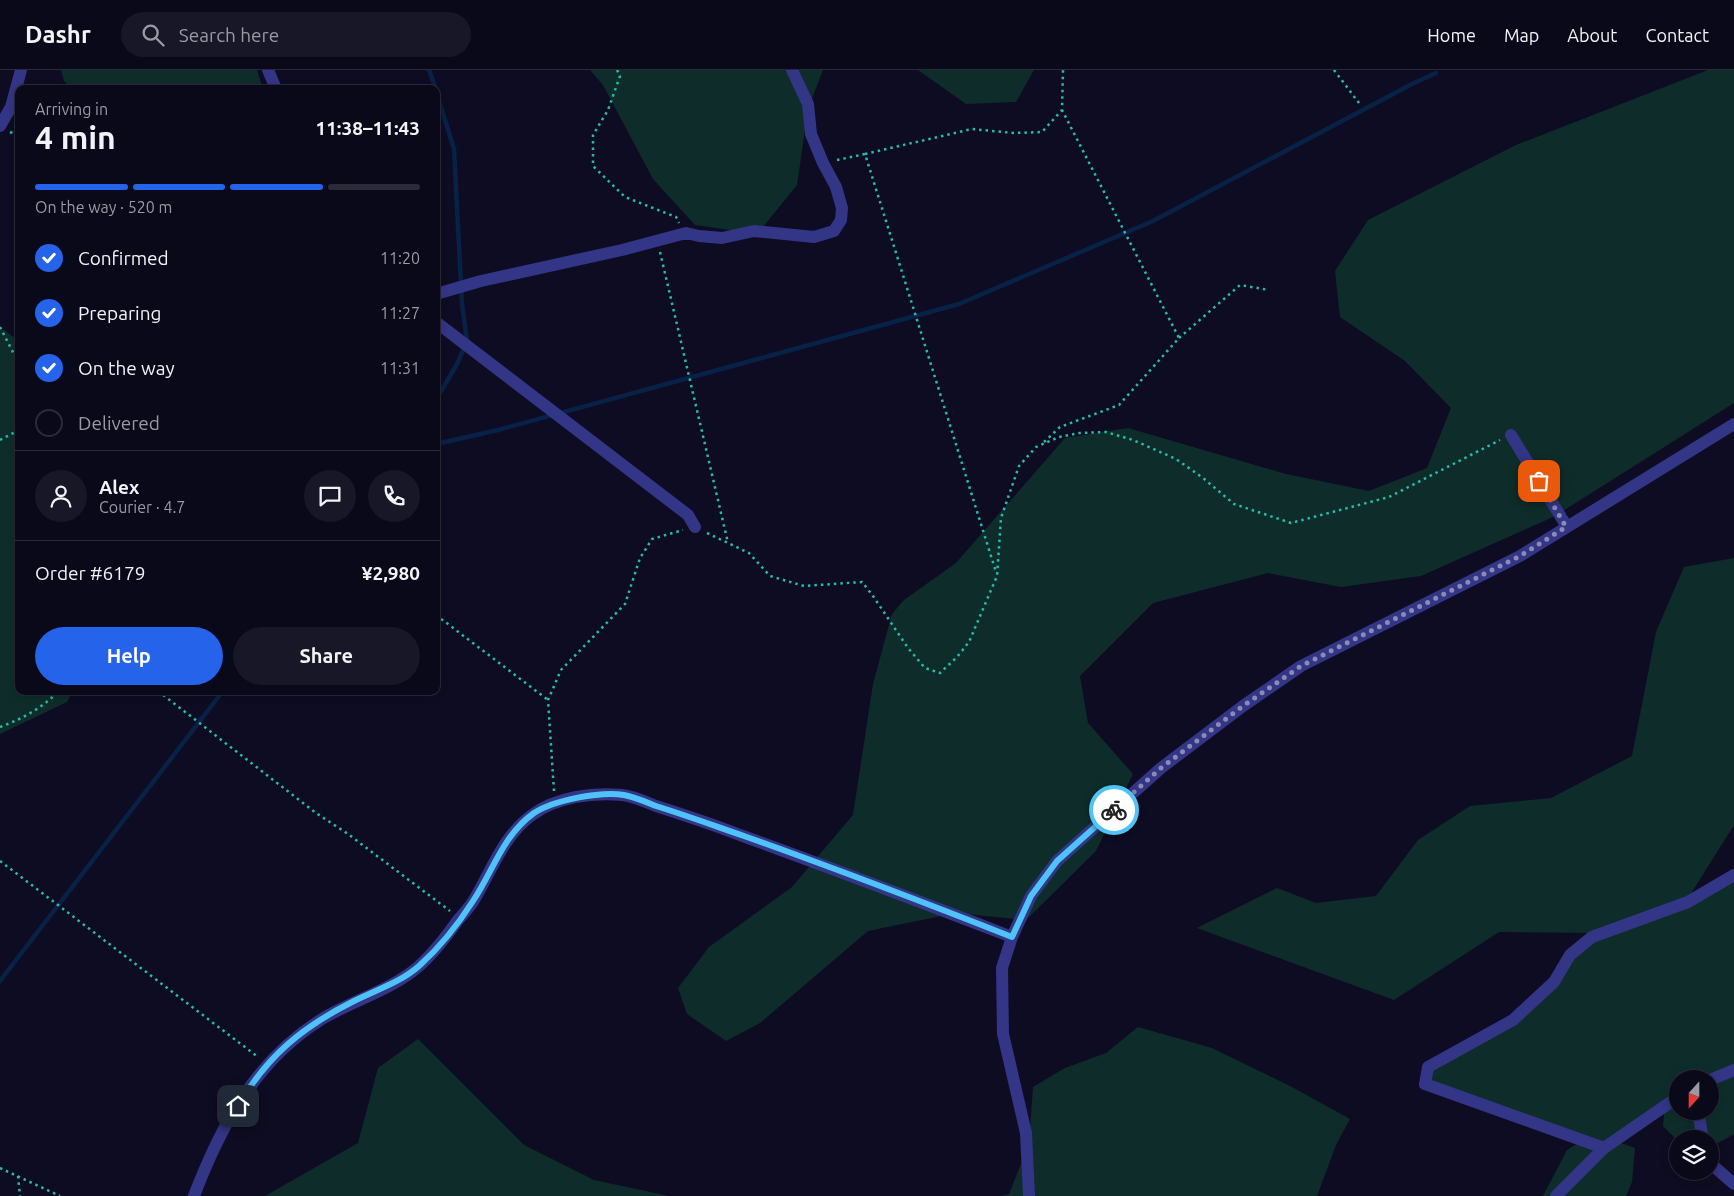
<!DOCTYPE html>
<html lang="en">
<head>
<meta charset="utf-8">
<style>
  body { margin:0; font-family:Ubuntu,sans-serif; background:#181727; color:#f1f3f6; height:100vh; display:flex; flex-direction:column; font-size:19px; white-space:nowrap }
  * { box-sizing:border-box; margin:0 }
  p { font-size:16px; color:#999aa2 }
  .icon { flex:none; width:28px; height:28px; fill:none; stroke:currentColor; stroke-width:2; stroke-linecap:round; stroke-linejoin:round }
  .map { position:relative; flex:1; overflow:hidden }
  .side { position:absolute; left:15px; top:15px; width:425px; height:610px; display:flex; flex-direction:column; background:#0a091a; border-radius:10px; box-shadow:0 2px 8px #0003,0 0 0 1px #2a2a39 }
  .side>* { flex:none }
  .needle { width:32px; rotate:201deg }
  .controls { position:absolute; left:1669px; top:1000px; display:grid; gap:10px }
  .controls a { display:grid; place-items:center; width:50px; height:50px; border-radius:50%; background:#0a091a; box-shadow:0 2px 8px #0003,0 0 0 1px #2a2a39; font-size:25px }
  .pin { position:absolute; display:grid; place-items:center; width:42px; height:42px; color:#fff; margin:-21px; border-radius:10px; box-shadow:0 2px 8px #0006 }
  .courier { position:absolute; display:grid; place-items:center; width:50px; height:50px; margin:-25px; border:4px solid #4fc3f7; border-radius:50%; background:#fff; color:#222; box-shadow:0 1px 6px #0007 }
  .overview em { font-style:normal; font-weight:700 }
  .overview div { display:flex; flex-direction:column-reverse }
  .overview { display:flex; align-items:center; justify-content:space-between; height:85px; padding:0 20px }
  h1 { font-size:32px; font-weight:700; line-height:38px }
  .bar { display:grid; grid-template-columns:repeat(4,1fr); gap:8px 5px; align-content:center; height:60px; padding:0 20px }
  .bar i { height:6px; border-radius:4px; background:#2a2a39 }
  .bar .current { background:#2563eb }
  .bar p { grid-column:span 4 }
  .line { display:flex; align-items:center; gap:12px; padding:0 20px; border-top:1px solid #2a2a39 }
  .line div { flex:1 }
  .round { display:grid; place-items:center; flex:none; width:52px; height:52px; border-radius:26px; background:#181727 }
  ol { padding:0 20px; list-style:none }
  li { display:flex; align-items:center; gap:15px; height:55px }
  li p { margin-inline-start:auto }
  li .icon { padding:5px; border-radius:50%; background:#2563eb; color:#fff; stroke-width:4 }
  li:last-child { color:#999aa2 }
  li i { width:28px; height:28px; border:2px solid #2a2a39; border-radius:50% }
  .action { display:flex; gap:10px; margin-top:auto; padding:10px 20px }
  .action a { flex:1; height:58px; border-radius:30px; background:#2563eb; color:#fff; font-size:20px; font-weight:700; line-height:58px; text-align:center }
  .action a+a { background:#181727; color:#f1f3f6 }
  header { display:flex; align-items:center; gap:30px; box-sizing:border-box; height:70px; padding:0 25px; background:#0a091a; border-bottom:1px solid #2a2a39 }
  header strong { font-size:24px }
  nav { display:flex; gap:28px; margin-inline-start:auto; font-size:18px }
  .search { width:350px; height:45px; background:#181727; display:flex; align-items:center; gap:12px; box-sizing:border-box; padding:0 18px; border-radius:28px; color:#999aa2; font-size:19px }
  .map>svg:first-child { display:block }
  .green { fill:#0e2d2a; fill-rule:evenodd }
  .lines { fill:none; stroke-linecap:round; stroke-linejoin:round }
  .stream { stroke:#072246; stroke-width:4.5 }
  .path { stroke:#24bda9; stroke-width:2.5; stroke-dasharray:2.5 4; stroke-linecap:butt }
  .minor { stroke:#333586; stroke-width:12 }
  .done { stroke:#8c89b2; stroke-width:5; stroke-dasharray:0 9 }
  .route { stroke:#4fc3f7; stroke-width:6 }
</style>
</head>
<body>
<header>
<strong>Dashr</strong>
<div class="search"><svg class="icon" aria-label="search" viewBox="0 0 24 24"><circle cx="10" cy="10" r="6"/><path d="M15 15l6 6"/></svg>Search here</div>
<nav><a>Home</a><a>Map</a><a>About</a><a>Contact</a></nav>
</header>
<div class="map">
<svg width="1734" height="1126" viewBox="0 0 1734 1126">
  <rect width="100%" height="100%" fill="#0e0c23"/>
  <!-- green -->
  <path class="green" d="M61,0H257L263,19H72L64,11Z
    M590,0H823L808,39L797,115L757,164L695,155L653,109L603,15Z
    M918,0H1034L1016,32L966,34Z
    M1708,0H1734V333L1555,446L1421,506L1341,517L1268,503L1153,533L1080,606L1088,653L1133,704L1096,781L1026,850L956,843L868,861L760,953L726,971L687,944L678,918L709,877L792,817L853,745L873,614L892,544L904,530L956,493L1065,368L1128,358L1286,404L1369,421L1427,398L1451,338L1405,291L1340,247L1335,201L1368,150L1516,75Z
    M0,260H4L19,271V621H73L67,632L0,664Z
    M1734,488V755L1690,825L1601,863L1499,862L1394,930L1197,858L1277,818L1316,833L1376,826L1418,770L1470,736L1551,728L1632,686L1656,562L1684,497Z
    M1734,809V1064L1718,1073L1710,1074V1069H1678L1677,1070L1663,1056L1665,1034L1613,1070L1635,1078L1632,1112L1626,1126H1543L1567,1080L1585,1069L1427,1013L1430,999L1515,953L1571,887L1590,870ZM1678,1009H1710V1041H1678Z
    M1138,957L1212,978L1292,1017L1350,1049L1336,1075L1317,1126H1001L1009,1124L1029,1074L1033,1017L1065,998L1106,983Z
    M418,969L524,1075L594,1110L669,1126H265L358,1073L378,998Z"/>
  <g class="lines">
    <!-- stream -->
    <path class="stream" d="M429,0L436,19
      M436,21L454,79L462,234L467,271L457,294L436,330
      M436,374L498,360L959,234L1153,151L1412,14L1436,3
      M0,911L223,621"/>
    <!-- path -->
    <path class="path" d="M617,0L620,6L608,40L593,65V96L625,127L676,147L679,153
      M1334,0L1359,33
      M10,62L19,66
      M865,84L972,59L1014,63L1042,62L1062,40L1063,0
      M837,90L865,84L996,502
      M660,182L728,473
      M0,257L19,294
      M1179,268L1240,215L1269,220
      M0,370L19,360
      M1044,372L1060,357L1119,335L1179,268L1062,40
      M707,463L749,483L770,506L804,516L862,512L873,526L908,578L925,598L940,603L957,587L969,572L997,506L1001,448L1019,396L1036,377L1059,367L1080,363L1106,362L1133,370L1176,389L1203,408L1234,434L1291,453L1389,427L1500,370
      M436,545L548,630
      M158,621L316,743L348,764L450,841
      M0,657C22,649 42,638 59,621
      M554,721L548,630L561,600L625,534L640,488L652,469L683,460
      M0,791L258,987
      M0,1098L60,1126
      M18,1106L20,1126"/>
    <!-- minor -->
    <path class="minor" d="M268,0L276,19
      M0,56L11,37L21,0
      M436,224L481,211L622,180L686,163L699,166L722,168L754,161L814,167L834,161L841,150L842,138L836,117L823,93L811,64L808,34L792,0
      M436,252L688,445L695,457
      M1511,365L1567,457
      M1710,1010L1734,1000
      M1698,1041L1703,1069
      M1604,1078L1678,1027
      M1710,1093L1734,1114
      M194,1126C221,1055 256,990 322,949C352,931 391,920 418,897C434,883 446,867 458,850C464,843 470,837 474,830C492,800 503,766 532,745C556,727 593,722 622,725C633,726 646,732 656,736C684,745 712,754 740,765C831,798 921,832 1012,867
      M1029,1126L1026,1063L1003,964L1002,898L1012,867L1031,826L1057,791L1161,698L1243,636L1301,596L1520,486L1734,354
      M1556,1126L1604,1078L1425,1014L1428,997L1513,950L1554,912L1570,885L1592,867L1688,832L1734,805"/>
  </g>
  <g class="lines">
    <!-- done -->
    <path class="done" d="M1114,740L1161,698L1243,636L1301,596L1520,486L1566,457L1539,411"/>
    <!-- route -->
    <path class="route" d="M238,1036C267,986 302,957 354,931C376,920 401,912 419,896C439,878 459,853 473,831C493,801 503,765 534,743C554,730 601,721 624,725C635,727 646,732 656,736C685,745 715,756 744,766C834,798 923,832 1012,867L1031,826L1057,791L1114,740"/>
  </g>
</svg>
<div class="controls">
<a><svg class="needle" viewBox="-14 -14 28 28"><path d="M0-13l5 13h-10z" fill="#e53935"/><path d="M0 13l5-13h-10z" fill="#999aa2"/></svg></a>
<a><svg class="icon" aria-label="layers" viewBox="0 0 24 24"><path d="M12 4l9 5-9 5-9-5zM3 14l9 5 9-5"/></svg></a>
</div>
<div class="pin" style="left:1539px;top:411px;background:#ea580c"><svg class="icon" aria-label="bag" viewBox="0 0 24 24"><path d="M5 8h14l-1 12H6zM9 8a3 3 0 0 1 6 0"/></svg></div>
<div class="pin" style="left:238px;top:1036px;background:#1f2937"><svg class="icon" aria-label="home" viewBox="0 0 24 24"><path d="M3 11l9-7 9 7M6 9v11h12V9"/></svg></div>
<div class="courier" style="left:1114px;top:740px"><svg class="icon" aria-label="bike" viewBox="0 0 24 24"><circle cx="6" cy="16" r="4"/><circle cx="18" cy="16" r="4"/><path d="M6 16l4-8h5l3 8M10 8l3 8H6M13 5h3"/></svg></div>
<section class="side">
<div class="overview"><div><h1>4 min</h1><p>Arriving in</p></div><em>11:38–11:43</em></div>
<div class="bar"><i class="current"></i><i class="current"></i><i class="current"></i><i></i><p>On the way · 520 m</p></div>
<ol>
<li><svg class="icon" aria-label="check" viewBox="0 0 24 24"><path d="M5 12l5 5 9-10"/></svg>Confirmed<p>11:20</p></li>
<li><svg class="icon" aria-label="check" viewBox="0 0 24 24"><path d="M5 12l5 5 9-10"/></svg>Preparing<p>11:27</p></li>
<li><svg class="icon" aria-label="check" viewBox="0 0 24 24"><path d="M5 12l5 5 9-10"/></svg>On the way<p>11:31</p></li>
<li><i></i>Delivered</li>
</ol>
<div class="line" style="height:90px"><a class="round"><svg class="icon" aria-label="person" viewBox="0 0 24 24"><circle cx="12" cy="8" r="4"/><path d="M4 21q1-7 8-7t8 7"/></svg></a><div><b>Alex</b><p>Courier · 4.7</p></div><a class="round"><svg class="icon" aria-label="chat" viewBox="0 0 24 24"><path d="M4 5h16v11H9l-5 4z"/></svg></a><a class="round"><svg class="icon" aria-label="phone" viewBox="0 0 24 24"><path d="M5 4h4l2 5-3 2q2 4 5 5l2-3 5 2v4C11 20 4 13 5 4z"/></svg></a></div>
<div class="line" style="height:65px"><div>Order #6179</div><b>¥2,980</b></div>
<div class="action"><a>Help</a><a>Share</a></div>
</section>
</div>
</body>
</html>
